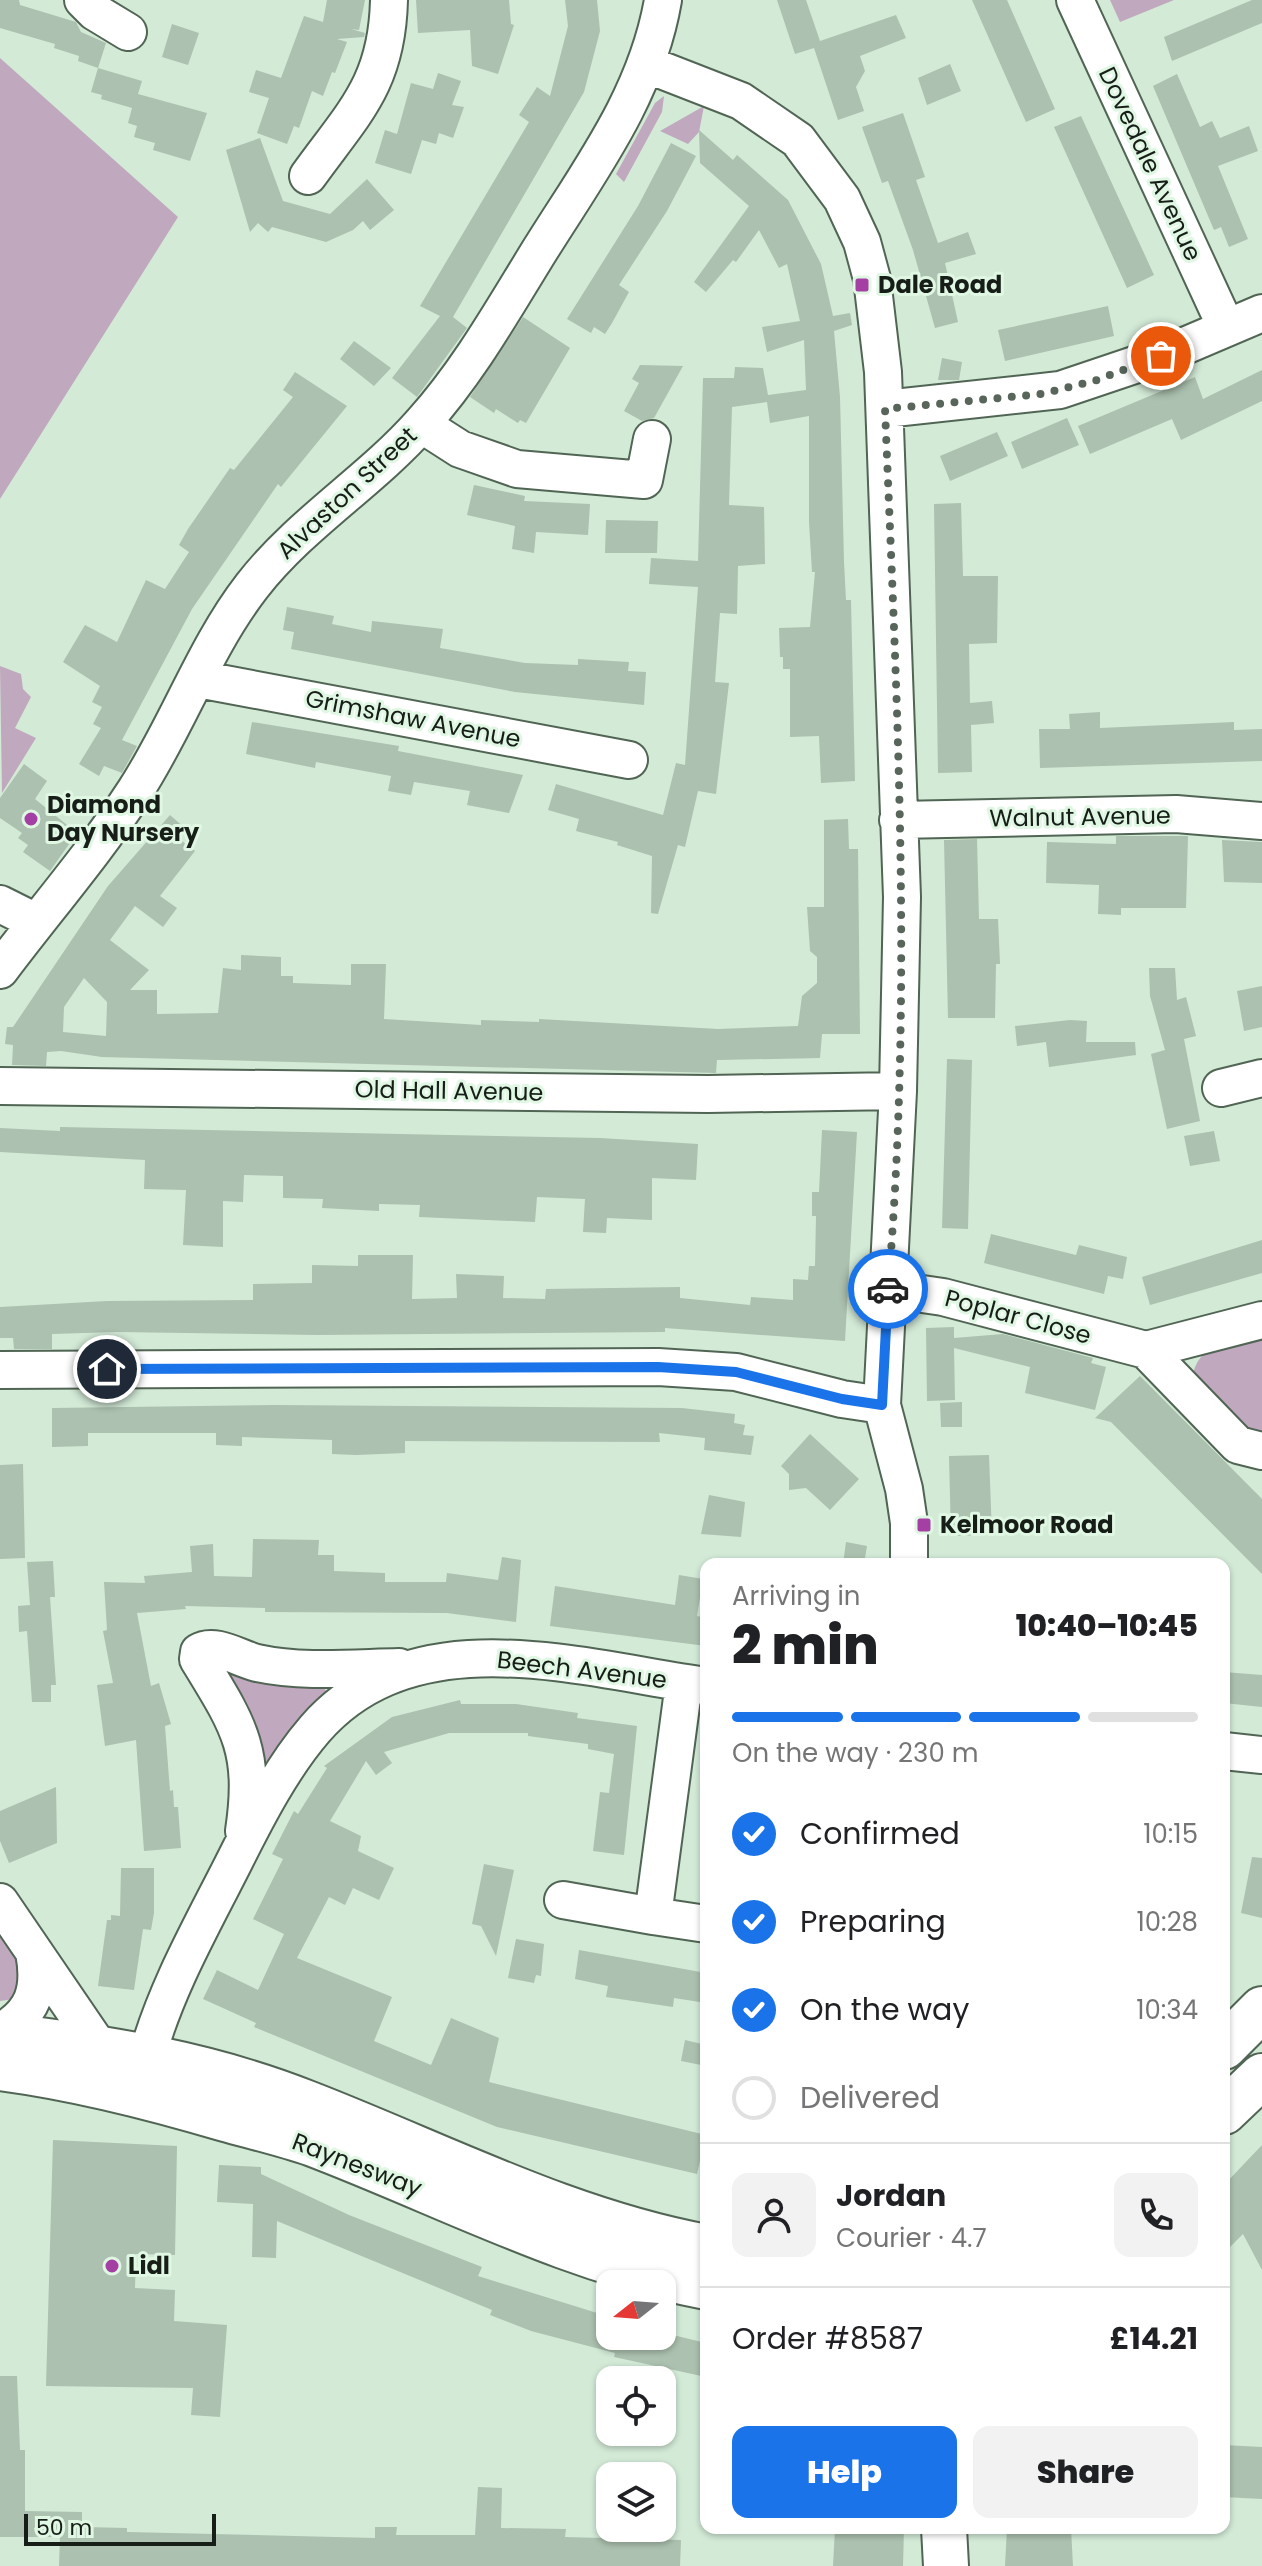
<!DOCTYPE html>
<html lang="en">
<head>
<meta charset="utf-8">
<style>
  body { margin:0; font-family:Poppins,sans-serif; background:#f2f2f2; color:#202124; height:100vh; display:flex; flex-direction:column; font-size:30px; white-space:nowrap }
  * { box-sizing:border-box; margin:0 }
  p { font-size:26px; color:#757577 }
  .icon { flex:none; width:44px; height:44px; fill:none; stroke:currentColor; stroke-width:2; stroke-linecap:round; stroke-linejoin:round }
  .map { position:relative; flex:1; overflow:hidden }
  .drawer { position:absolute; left:700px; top:1558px; width:530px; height:976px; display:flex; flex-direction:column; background:#fff; border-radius:16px; box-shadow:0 2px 6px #0004 }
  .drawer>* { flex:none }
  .needle { width:52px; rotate:253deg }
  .tools { position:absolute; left:596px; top:2270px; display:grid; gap:16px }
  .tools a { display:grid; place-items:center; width:80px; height:80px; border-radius:16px; background:#fff; box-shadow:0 2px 6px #0004; font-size:40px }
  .scale { position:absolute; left:24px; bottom:20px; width:192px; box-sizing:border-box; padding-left:8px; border:4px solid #161e17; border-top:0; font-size:22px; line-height:28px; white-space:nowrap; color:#161e17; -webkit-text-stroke:6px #e0f7e4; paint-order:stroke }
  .pin { position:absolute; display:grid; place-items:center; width:68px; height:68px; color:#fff; margin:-34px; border:4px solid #fff; border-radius:50%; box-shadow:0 2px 8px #0007 }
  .courier { position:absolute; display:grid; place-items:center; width:80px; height:80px; margin:-40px; border:6px solid #1a73e8; border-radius:50%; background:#fff; color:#222; box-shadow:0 2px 10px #0007 }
  .overview em { font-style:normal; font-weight:800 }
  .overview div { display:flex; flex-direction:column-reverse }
  .overview { display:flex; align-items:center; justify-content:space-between; height:136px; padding:0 32px }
  h1 { font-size:52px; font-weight:800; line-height:60px }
  .bar { display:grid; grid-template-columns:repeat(4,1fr); gap:12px 8px; align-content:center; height:96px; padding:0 32px }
  .bar i { height:10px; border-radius:6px; background:#e0e0e0 }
  .bar .selected { background:#1a73e8 }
  .bar p { grid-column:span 4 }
  .line { display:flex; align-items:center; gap:20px; padding:0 32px; border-top:2px solid #e0e0e0 }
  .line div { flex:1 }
  .round { display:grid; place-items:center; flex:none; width:84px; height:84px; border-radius:16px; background:#f2f2f2 }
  ol { padding:0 32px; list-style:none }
  li { display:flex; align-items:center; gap:24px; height:88px }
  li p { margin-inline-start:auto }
  li .icon { padding:8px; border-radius:50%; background:#1a73e8; color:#fff; stroke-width:4 }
  li:last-child { color:#757577 }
  li i { width:44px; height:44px; border:4px solid #e0e0e0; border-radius:50% }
  .primary-button { display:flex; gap:16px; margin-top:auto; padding:16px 32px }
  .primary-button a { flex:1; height:92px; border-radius:16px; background:#1a73e8; color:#fff; font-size:32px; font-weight:800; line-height:92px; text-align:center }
  .primary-button a+a { background:#f2f2f2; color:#202124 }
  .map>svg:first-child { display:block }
  .green { fill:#c0a9be }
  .building { fill:#acc1af; fill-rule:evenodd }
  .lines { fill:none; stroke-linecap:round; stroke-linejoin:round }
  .minor-casing { stroke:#516554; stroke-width:40 }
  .major-casing { stroke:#516554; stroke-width:48 }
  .highway-casing { stroke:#516554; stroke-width:48 }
  .minor { stroke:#fff; stroke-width:36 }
  .major { stroke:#fff; stroke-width:44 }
  .highway { stroke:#fff; stroke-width:44 }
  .done { stroke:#58655a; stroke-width:8; stroke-dasharray:0 14.4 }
  .route { stroke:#1a73e8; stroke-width:10 }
  .poi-dot { fill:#a43fa3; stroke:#e0f7e4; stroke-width:3 }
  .labels { text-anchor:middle; stroke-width:6; stroke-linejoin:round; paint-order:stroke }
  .street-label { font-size:24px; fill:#161e17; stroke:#e0f7e4 }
  .poi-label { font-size:24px; font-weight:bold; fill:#161e17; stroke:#e0f7e4; text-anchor:start }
</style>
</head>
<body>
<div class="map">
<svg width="1262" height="2566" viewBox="0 0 1262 2566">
  <rect width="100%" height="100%" fill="#d3ead7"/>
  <!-- green -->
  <path class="green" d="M1110,0H1174L1120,22Z
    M0,58L178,217L0,499Z
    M664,96L662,112L624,182L616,174L655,103Z
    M704,106L699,132L688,144L660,131Z
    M0,666L21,674L23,689L31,697L15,728L36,738L2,793Z
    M1262,1333V1440L1255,1441L1193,1373C1203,1340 1232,1340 1262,1333Z
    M224,1668L322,1684L326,1691L269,1761H262Z
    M0,1933L22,1964L14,1999L0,2001Z"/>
  <!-- building -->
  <path class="building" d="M0,0H19L20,5L76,22L81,32L106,43L98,68L78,61L79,56L54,48L55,44L0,28Z
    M327,0H365L359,30L351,29L365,33L364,37L337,39L347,42L335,73L332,72L323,96L312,91L299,128L294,126L287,144L257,133L269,98L249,92L256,70L281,78L304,16L323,22Z
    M416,0H509L511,24L514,25L498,74L472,66L470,30L418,33Z
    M565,0H597L600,31L584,92L453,317L467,328L417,397L392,378L440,316L420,306L529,122L519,115L537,87L550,96L568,26Z
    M777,0H806L820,41L896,15L906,38L860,56L865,71L856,87L864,111L838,120L814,48L795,54Z
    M972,0H1007L1055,109L1026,122Z
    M1252,0H1262V23L1172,61L1164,37Z
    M172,24L199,33L188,65L162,57Z
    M950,64L961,91L927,105L918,78Z
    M98,68L142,81L138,94L207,113L190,161L153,150L155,143L134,137L137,126L128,123L132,108L101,99L102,95L91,92Z
    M438,73L461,81L452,105L464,107L453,138L439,133L436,144L422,140L411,174L375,163L385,130L397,134L411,83L433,89Z
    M1177,74L1200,127L1212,121L1220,138L1249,126L1258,151L1218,166L1248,239L1229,247L1221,227L1214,230L1153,86Z
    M903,113L925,177L916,180L938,243L968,232L976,254L945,263L958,322L935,328L913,250L888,181L882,183L862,127Z
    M1081,116L1154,275L1127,288L1054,127Z
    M699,130L733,160L737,155L788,200L821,264L833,316L850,313L852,325L834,331L840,397L844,562L846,600H851L855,781L821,783L819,736L790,737V669H783V657H780L779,628L810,627L815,572H812L809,522V416L770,423L767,402L732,407L729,505L764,507L765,564L738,566L737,614L720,613L715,682L729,683L716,794L698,791L685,847L678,845L658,914L651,913L652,856L617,845L618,842L576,831L579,819L548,810L556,784L663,815L676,763L685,765L698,587L649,584L651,558L698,561L703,378H734L735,367L763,368L768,395L806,390L804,340L767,352L762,327L800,321L787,264L779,268L759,230L736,262L733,260L706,292L694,282L749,206L700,163Z
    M260,138L283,201L330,214L367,179L394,210L370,230L363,221L353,230L326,242L272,227L268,232L258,223L250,232L226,150Z
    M671,143L696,156L667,211L619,285L629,292L612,323L605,334L594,327L591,333L567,319L638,206Z
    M1108,306L1114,336L1005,361L998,330Z
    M523,317L570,348L526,423L520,420L518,423L496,409L494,413L470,397Z
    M354,341L391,368L374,386L340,359Z
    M942,358L962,362L959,380H938Z
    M640,365L683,366L654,418L642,421L624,411L639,383L632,379Z
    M1262,370V401L1181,440L1172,419L1090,454L1078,426L1195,377L1203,399Z
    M295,372L347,406L281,487L278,484L192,609L122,740L137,746L122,773L104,766L99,776L79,764L101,728L93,724L102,707L92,702L100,686L63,662L85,625L117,642L146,580L165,589L189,552L179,545L188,529L230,468L234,470L293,397L283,390Z
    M1067,418L1079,445L1022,469L1011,442Z
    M997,432L1008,456L950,481L940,456Z
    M474,485L525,496L524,501L590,504L588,535L536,532L534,553L512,549L515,526L467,515Z
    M961,503L963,576H998L997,643L969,644L970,703L992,701L994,723L971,725L972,772L938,773L934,504Z
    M606,520L658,521L657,553H605Z
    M287,607L334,616L332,624L371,632L372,621L443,629L440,648L525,663L578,665V659L629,662L628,671L646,672L644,705L515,692L291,649L294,632L283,630Z
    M1100,712V728L1234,722V730L1262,729V761L1040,768L1039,729H1070L1069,714Z
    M252,722L399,746L398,751L523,775L509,813L467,805L470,791L414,782L411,795L388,791L391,776L316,762L315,768L246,754Z
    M24,764L47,781L35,799L77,833L50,871L23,852L28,845L18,838L22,833L0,818V798Z
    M170,815L186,829L178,838L195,851L160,896L177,908L163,927L135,906L110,940L149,970L130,990H157V1014L218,1013L223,968L241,970V955L281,957V976H293V983L351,985V964H386L384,1019L481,1025V1020L539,1022V1019L718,1029L798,1026L802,996L817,983V957L810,951L807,907H824V820L848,819L849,849H858L860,1034H822L820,1058L717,1060L716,1073L102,1057L61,1051L47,1052L46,1066L12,1065L13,1045L5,1044L7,1027H13L108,886ZM84,978L107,1002L106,1036L63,1032L64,1007Z
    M1116,836H1188L1186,908H1121V915L1098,914L1099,885L1046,883L1047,842L1116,844Z
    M977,839L979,919H998L1000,964H996L995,1018H948L944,840Z
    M1222,840L1262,842V883L1224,882Z
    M1149,968H1175L1177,1000L1186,997L1196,1036L1184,1039L1200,1121L1167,1129L1151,1054L1165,1050L1150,996Z
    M1262,986V1027L1244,1031L1237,991Z
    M1070,1020L1087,1021L1086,1042H1135L1136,1055L1049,1067L1046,1042L1017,1046L1015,1026Z
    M947,1059L972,1060L968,1229L942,1228Z
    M60,1127L600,1138L698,1144L696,1180L652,1178V1220L607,1218L606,1233L583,1232L585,1199L537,1197L535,1222L419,1217L420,1205L379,1204V1211L322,1208L323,1199L283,1198V1176L244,1175L243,1202L223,1201V1247L183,1245L186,1190L144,1189L145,1160L0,1152V1128L60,1131Z
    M822,1130L857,1132L845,1341L665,1328V1332L317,1335L117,1332L52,1334V1349H14L13,1338H0V1307L107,1301L253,1300V1284L312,1283V1265L358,1266V1255H413L412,1299L457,1298L456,1274L504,1276L503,1298L545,1299L546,1289L680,1287V1298L750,1305L751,1297L793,1300V1279L808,1280L809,1266H815L816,1216H812V1192H819Z
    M1214,1131L1220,1161L1190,1166L1184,1136Z
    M991,1234L1076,1255L1079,1245L1127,1257L1123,1279L1108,1276L1104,1294L984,1263Z
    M1262,1240V1273L1150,1305L1142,1277Z
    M954,1327V1338L1003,1334L1093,1358L1091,1363L1106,1367L1095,1410L1025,1393L1030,1367L954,1348L955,1400L927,1401L926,1328Z
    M1140,1376L1262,1499V1574L1111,1422L1095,1418Z
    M962,1402V1427H941L940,1403Z
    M275,1405L682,1408L735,1414L734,1423L745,1425L743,1435L754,1436L751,1455L704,1450L705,1438L659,1433L660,1442L405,1441V1453L356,1455L332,1454V1440L242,1437V1446L216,1445V1433H88V1446L52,1447V1408Z
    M810,1434L859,1479L830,1510L806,1488L789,1490V1474L781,1466Z
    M989,1455L992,1535L951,1536L949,1456Z
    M23,1464L25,1558L0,1559V1465Z
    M709,1495L745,1502L741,1537L701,1534Z
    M253,1539L319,1540L318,1555H334V1571L385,1573V1582H446L447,1573L498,1580L502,1557L521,1560L516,1622L447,1613L265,1612V1608L185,1606L186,1609L137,1613L151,1686L159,1683L171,1724L165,1726L170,1791L173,1790L174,1807H178L181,1848L144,1851L136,1740L105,1746L97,1685L113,1683L103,1631L107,1630L104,1582L145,1583L144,1576L192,1572L190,1546L213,1544L214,1576L252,1577Z
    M846,1542L867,1546L864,1564H843Z
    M53,1561L55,1597H50L56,1685H51V1702H32L27,1631L19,1632L18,1606L30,1605L27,1562Z
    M679,1575L703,1579L697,1616L706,1618V1646L550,1626L555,1586L675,1605Z
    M1224,1672L1262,1675V1707L1224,1703Z
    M460,1700L461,1704H516L578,1713L577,1718L637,1726L624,1855L593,1851L600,1792L609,1793L614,1754L588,1749V1744L528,1736V1733H449L384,1752L392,1763L376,1775L366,1761L330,1821L361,1836L358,1851L394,1868L379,1900L353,1888L345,1905L329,1897L297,1958L392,1997L374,2041L431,2065L451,2018L499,2038L489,2082L706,2135L697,2174L497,2127L254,2027L256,2023L203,1999L217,1970L258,1990L284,1934L253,1919L283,1859L272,1854L294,1811L298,1814L327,1768L324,1766L392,1717Z
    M56,1787L57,1843L9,1863L0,1841V1811Z
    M1252,1857L1262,1858V1918L1241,1913Z
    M484,1864L514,1870L496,1956L481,1926L472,1924Z
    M121,1868H154V1913L151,1930L143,1929L134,1990L98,1986L107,1920H111V1915L120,1916Z
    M516,1939L544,1944L541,1976L536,1975L534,1983L508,1978Z
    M579,1950L706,1973V2003L674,1998L673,2007L606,1997L608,1986L575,1979Z
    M685,2040L706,2045V2066L681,2061Z
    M53,2140L177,2146L175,2255L136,2254L135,2288L175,2290L174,2321L227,2325L220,2417L191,2415L193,2388L46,2386Z
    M1262,2145V2270L1243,2234L1224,2253V2185Z
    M219,2165L261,2167V2174L349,2215L482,2267L478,2276L610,2317L605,2336H677L706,2343V2377L614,2357L615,2353L531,2331L490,2315L492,2310L277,2221L276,2258L252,2257L253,2204L217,2202Z
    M0,2376H17L20,2450H25V2511L82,2512V2527L127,2528V2532L375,2538V2527H397L396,2535H475L478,2487L502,2488L501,2528L566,2529L565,2537L681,2540L680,2566H59L60,2537H0Z
    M1224,2445L1262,2447V2499L1224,2497Z
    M835,2528H904L903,2566H833Z
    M1007,2528H1071L1073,2566H1005Z"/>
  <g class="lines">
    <!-- minor casing -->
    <g class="minor-casing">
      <path id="minor" d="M83,0L95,12L128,32
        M1075,0L1226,327
        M646,64L741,101L798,140L842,199L862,242L872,279L883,372L902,897L898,1091L882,1405L904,1489L909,1523V1564
        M308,176C354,112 387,84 389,0
        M885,409L1060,390L1161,356L1262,313
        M421,424L460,449L517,469L644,480L652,439
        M198,679L629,760
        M898,820L1176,814L1262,821
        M0,904L36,922
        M0,970C45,910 94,854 135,791C178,725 204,648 252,586C301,523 370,482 422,423C467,373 500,315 535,258C586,175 646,99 663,0
        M0,1086L708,1094L898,1091
        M1221,1088L1262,1078
        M888,1289L943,1297L1146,1350L1262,1320
        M1146,1350L1238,1445L1262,1451
        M0,1370L658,1367L736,1372L842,1399L882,1405
        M684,1683L653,1916L706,1924
        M1224,1751L1262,1755
        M244,1831C256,1750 239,1726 198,1659L199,1652C215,1642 240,1659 257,1663C302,1673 353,1668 399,1667
        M563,1900L653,1916
        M0,1902L99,2047
        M0,2032C34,2013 41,1989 34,1952
        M147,2057C166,1987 204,1922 236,1858C258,1814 283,1766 315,1729C414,1616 579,1668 706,1686"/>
    </g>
    <!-- major casing -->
    <g class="major-casing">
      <path id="major" d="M944,2528L946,2566"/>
    </g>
    <!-- highway casing -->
    <g class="highway-casing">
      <path id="highway" d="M0,2035C104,2047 209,2064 307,2103C439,2154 566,2221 706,2247
        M1224,2047L1262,2009
        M0,2068C77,2078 151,2097 225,2119C254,2127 284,2134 313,2144C444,2194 567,2260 706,2287
        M1224,2112L1262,2076"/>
    </g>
    <!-- minor -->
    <use href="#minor" class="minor"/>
    <!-- major -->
    <use href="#major" class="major"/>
    <!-- highway -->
    <use href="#highway" class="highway"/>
  </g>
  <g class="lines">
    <!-- done -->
    <path class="done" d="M888,1289C913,996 897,702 885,409L1041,394L1094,381L1161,356"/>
    <!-- route -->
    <path class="route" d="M107,1369L658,1367L736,1372L842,1399L882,1405L888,1289"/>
  </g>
  <!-- markers -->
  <g class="poi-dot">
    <rect x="854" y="277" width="16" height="16" rx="4"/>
    <circle cx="31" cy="819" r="8"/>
    <rect x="916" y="1517" width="16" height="16" rx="4"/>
    <circle cx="112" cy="2266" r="8"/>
  </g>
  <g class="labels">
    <!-- street labels -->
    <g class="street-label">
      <text transform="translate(1150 164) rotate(65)" y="8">Dovedale Avenue</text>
      <text transform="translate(347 493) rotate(-43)" y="8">Alvaston Street</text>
      <text transform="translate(413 719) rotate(11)" y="8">Grimshaw Avenue</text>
      <text transform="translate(1080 817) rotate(-1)" y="8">Walnut Avenue</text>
      <text transform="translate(449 1091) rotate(1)" y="8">Old Hall Avenue</text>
      <text transform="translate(1018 1317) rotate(15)" y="8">Poplar Close</text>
      <text transform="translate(582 1670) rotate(7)" y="8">Beech Avenue</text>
      <text transform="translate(357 2165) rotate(21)" y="8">Raynesway</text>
    </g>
    <!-- poi labels -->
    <g class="poi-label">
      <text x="878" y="293">Dale Road</text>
      <text x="47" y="813">Diamond<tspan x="47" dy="28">Day Nursery</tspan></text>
      <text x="940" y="1533">Kelmoor Road</text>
      <text x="128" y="2274">Lidl</text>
    </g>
  </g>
</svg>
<div class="tools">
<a><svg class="needle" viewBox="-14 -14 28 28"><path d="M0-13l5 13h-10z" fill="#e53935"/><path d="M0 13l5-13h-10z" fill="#757577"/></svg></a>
<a><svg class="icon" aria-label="locate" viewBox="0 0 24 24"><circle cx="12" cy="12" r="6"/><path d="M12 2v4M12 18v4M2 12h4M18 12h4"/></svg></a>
<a><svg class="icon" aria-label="layers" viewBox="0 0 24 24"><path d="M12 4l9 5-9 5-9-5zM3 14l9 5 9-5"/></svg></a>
</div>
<div class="scale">50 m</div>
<div class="pin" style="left:1161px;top:356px;background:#ea580c"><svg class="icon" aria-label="bag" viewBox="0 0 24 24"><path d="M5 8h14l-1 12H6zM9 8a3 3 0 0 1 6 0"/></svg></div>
<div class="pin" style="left:107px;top:1369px;background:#1f2937"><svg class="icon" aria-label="home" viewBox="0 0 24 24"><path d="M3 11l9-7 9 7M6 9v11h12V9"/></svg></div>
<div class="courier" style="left:888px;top:1289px"><svg class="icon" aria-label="car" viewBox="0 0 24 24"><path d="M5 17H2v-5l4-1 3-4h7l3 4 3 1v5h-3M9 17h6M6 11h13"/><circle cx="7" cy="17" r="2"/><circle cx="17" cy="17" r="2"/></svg></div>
<section class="drawer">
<div class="overview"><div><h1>2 min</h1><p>Arriving in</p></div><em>10:40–10:45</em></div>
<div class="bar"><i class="selected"></i><i class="selected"></i><i class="selected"></i><i></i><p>On the way · 230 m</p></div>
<ol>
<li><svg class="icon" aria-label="check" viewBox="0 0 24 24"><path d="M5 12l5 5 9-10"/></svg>Confirmed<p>10:15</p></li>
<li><svg class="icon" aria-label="check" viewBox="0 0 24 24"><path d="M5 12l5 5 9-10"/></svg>Preparing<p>10:28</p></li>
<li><svg class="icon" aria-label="check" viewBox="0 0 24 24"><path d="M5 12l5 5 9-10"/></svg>On the way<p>10:34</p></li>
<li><i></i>Delivered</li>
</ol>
<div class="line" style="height:144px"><a class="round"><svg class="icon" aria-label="person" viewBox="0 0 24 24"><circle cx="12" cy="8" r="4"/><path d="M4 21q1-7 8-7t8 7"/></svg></a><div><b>Jordan</b><p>Courier · 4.7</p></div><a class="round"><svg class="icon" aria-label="phone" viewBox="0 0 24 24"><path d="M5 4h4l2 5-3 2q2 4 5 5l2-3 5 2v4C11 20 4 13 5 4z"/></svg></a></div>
<div class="line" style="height:104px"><div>Order #8587</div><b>£14.21</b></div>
<div class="primary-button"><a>Help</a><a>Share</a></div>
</section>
</div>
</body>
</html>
